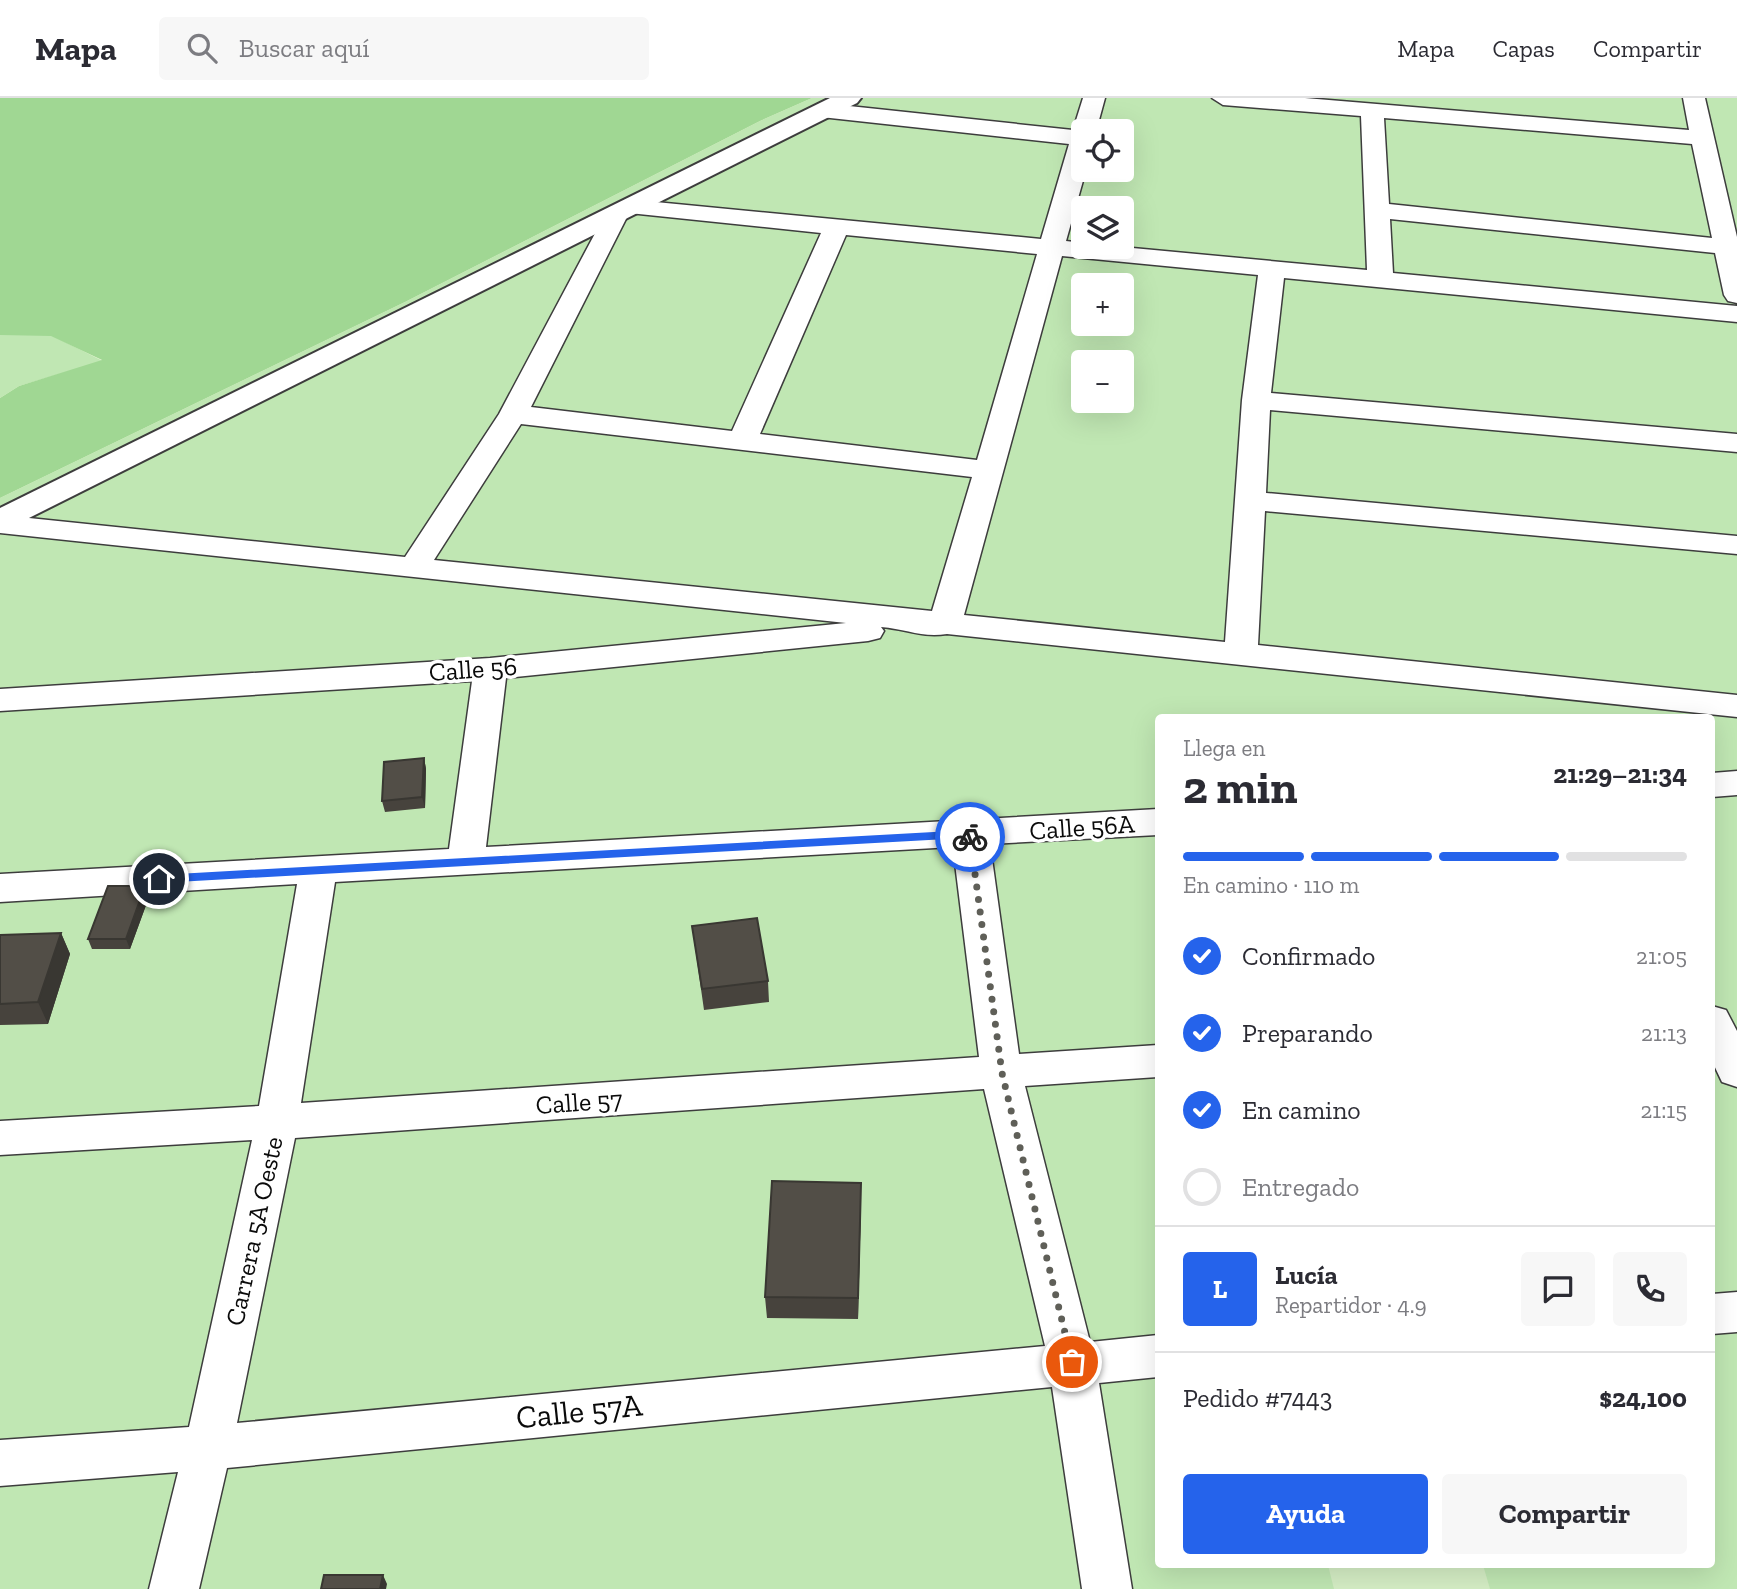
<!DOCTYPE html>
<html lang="es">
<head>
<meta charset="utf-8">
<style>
  body { margin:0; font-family:"Zilla Slab",serif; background:#f7f7f7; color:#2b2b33; height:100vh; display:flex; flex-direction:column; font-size:26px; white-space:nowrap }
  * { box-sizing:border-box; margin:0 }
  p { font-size:23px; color:#7c7c81 }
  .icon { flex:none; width:38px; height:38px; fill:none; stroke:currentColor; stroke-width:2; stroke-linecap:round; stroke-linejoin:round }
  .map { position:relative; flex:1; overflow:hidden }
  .drawer { position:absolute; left:1155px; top:616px; width:560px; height:854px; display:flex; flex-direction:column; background:#fff; border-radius:7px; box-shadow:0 7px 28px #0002 }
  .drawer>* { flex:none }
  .fabs { position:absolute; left:1071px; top:21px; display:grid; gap:14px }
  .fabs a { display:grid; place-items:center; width:63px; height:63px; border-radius:7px; background:#fff; box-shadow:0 7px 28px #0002; font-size:35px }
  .pin { position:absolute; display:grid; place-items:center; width:60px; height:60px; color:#fff; margin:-30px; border:4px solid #fff; border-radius:50%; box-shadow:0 2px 7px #0007 }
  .courier { position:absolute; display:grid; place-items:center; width:70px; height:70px; margin:-35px; border:5px solid #2563eb; border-radius:50%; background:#fff; color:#222; box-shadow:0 2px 9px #0007 }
  .headline em { font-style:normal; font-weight:700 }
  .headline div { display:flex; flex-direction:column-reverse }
  .headline { display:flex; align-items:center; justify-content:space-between; height:119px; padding:0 28px }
  h1 { font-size:46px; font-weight:700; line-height:52px }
  .bar { display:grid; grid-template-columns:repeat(4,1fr); gap:10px 7px; align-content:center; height:84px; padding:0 28px }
  .bar i { height:9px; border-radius:5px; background:#e1e1e2 }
  .bar .current { background:#2563eb }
  .bar p { grid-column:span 4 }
  .line { display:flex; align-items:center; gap:18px; padding:0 28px; border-top:2px solid #e1e1e2 }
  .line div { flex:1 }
  .round { display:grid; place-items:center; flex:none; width:74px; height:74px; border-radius:7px; background:#f7f7f7 }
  ol { padding:0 28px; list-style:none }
  li { display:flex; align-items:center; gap:21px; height:77px }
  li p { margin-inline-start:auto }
  li .icon { padding:7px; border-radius:50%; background:#2563eb; color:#fff; stroke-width:4 }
  li:last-child { color:#7c7c81 }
  li i { width:38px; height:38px; border:4px solid #e1e1e2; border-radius:50% }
  .cta { display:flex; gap:14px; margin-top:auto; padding:14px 28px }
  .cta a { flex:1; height:80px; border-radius:7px; background:#2563eb; color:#fff; font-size:28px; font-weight:700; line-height:80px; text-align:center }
  .cta a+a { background:#f7f7f7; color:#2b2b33 }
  header { display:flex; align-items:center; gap:42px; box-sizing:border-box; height:98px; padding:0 35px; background:#fff; border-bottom:2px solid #e1e1e2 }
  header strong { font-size:33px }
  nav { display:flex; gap:38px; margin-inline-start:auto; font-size:24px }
  .search { width:490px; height:63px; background:#f7f7f7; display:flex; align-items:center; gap:18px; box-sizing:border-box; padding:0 24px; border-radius:7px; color:#7c7c81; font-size:26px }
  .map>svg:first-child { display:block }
  .green { fill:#c0e7b3; fill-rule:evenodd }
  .forest { fill:#a0d793 }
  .pitch { fill:#d5eec5 }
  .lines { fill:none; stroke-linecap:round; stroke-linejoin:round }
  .minor-casing { stroke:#3d3d3d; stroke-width:3 }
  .tertiary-casing { stroke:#3d3d3d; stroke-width:4 }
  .minor { fill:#fff; fill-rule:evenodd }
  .tertiary { fill:#fff; fill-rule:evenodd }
  .wall { fill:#47433d }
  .shaded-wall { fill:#393732 }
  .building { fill:#524e47; stroke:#393732; stroke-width:2 }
  .route { fill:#2563eb }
  .done { stroke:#5f5f58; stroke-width:7; stroke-dasharray:0 12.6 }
  .labels { text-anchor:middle; stroke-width:7; stroke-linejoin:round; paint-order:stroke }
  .street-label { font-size:26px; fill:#0a0a0a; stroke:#fff }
  .near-street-label { font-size:32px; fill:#0a0a0a; stroke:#fff }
</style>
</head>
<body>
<header>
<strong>Mapa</strong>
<div class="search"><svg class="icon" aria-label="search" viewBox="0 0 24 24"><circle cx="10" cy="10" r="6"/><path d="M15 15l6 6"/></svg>Buscar aquí</div>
<nav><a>Mapa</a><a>Capas</a><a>Compartir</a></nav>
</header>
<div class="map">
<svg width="1737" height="1491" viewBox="0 0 1737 1491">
  <rect width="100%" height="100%" fill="#fdfee8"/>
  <!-- green -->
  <path class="green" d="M812,0H1737V1491H0V400L405,204L760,23ZM1083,33H1122V72H1083ZM1083,110H1122V149H1083ZM1083,187H1122V226H1083ZM1083,264H1122V303H1083ZM1158,620H1712V1466H1158Z
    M0,237H51L103,263L19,288L0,300Z"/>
  <!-- forest -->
  <path class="forest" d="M0,0H812L760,23L405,204L0,400V300L19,288L102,262L51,238L0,237Z"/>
  <!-- pitch -->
  <path class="pitch" d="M1328,1467H1483L1490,1491H1334Z"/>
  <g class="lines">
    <!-- minor casing -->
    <g class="minor-casing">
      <path id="minor" d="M1083,0H1105L1096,33H1083L1086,72L1066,143L1083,145V149H1122L1367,172L1361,18L1223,7L1212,0H1305L1689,32L1683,0H1705L1737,139V205L1728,203L1724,197L1715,155L1390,121L1393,175L1737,208V224L1284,180L1271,295L1737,336V354L1270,312L1266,395L1737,438V456L1265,413L1258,547L1737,597V619L947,536C922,540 906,531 881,529L884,533L880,540L868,543L506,580L486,749L1158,711V737L990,746L1019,956L1158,947V979L1025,988L1090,1244L1158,1237V1279L1099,1285L1132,1491H1082L1052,1289L227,1370L199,1491H149L178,1374L0,1388V1342L189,1329L252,1042L0,1057V1023L259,1008L297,786L0,804V776L449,751L472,583L0,613V591L490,560L846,525L0,435V417L405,459L499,316L608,111L623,110L626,104L635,102L1041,141L1069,46L821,19L810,12L821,5L1073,32ZM1384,20L1692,46L1712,140L1389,106ZM629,115L821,135L732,333L531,309ZM846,137L1037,156L977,362L760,336ZM1062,158L1258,177L1242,302L1225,544L964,517ZM521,326L972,379L932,513L434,462ZM953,749L979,959L301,1005L335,784ZM984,991L1045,1248L237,1325L295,1040Z
        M1737,673V697L1712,699V675Z
        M1712,908L1726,912L1737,933V989L1722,984L1712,963Z
        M1737,1194V1234L1712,1236V1196Z"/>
    </g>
    <!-- tertiary casing -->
    <g class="tertiary-casing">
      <path id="tertiary" d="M830,0H861L857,5L11,429L0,432V410Z"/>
    </g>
    <!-- minor -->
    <use href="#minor" class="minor"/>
    <!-- tertiary -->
    <use href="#tertiary" class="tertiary"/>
  </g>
  <!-- wall -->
  <path class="wall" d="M424,660L426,671L425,710L385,714L382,703Z
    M145,788L149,799L130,851H92L88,841Z
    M692,828L768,883L769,904L704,912Z
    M61,835L70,856L48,926L0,927V837Z
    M861,1105L858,1221L767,1220L765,1199Z"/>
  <!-- shaded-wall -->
  <path class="shaded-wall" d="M424,660L426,671L425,710L422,699Z
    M145,788L149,799L130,851L126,841Z
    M61,835L70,856L48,926L38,904Z
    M861,1085V1105L858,1221V1200Z
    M383,1477L387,1486L386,1491H380Z"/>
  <!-- building -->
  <path class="building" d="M424,660L422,699L382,703L384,664Z
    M108,788H145L126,841H88Z
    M757,820L768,883L702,891L692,828Z
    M61,835L38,904L0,906V837Z
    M772,1083L861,1085L858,1200L765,1199Z
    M324,1477H383L380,1491H321Z"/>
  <!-- route -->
  <path class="route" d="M970,732L976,739L970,743L965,740L159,785L153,781L159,777Z"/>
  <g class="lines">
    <!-- done -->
    <path class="done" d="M970,739L1002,975L1072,1264"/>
  </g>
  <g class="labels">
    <!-- street labels -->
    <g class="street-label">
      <text transform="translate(473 571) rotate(-4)" y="9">Calle 56</text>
      <text transform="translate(1082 729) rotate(-4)" y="9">Calle 56A</text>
      <text transform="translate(579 1004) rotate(-4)" y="9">Calle 57</text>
      <text transform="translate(254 1133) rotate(-78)" y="9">Carrera 5A Oeste</text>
    </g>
    <!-- near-street labels -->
    <g class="near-street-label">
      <text transform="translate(579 1313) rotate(-6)" y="11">Calle 57A</text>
    </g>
  </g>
</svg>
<div class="fabs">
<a><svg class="icon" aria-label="locate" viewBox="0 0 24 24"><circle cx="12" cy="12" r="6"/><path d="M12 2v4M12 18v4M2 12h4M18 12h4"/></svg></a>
<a><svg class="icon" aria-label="layers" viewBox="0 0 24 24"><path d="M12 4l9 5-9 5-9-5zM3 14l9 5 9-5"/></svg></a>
<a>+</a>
<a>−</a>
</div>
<div class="pin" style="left:1072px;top:1264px;background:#ea580c"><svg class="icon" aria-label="bag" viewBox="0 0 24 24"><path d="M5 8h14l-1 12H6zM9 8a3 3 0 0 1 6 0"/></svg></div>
<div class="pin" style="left:159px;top:781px;background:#1f2937"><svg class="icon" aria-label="home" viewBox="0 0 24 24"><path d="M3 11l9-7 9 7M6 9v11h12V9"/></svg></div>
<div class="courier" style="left:970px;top:739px"><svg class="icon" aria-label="bike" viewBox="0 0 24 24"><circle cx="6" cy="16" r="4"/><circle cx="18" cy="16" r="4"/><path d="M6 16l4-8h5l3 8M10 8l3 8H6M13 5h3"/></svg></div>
<section class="drawer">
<div class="headline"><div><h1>2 min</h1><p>Llega en</p></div><em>21:29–21:34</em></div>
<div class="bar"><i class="current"></i><i class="current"></i><i class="current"></i><i></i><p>En camino · 110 m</p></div>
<ol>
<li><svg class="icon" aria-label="check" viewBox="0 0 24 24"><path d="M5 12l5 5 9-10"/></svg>Confirmado<p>21:05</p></li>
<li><svg class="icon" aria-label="check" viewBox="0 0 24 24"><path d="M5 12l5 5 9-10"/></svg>Preparando<p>21:13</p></li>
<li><svg class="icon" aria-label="check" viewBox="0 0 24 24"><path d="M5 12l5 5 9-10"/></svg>En camino<p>21:15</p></li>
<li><i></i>Entregado</li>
</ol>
<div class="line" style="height:126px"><b class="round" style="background:#2563eb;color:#fff">L</b><div><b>Lucía</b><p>Repartidor · 4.9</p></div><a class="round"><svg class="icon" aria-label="chat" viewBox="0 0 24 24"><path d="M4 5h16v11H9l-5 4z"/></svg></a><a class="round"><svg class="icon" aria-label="phone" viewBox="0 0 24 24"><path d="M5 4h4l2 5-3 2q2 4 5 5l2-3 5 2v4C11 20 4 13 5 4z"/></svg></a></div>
<div class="line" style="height:91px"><div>Pedido #7443</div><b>$24,100</b></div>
<div class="cta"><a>Ayuda</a><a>Compartir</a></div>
</section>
</div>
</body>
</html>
